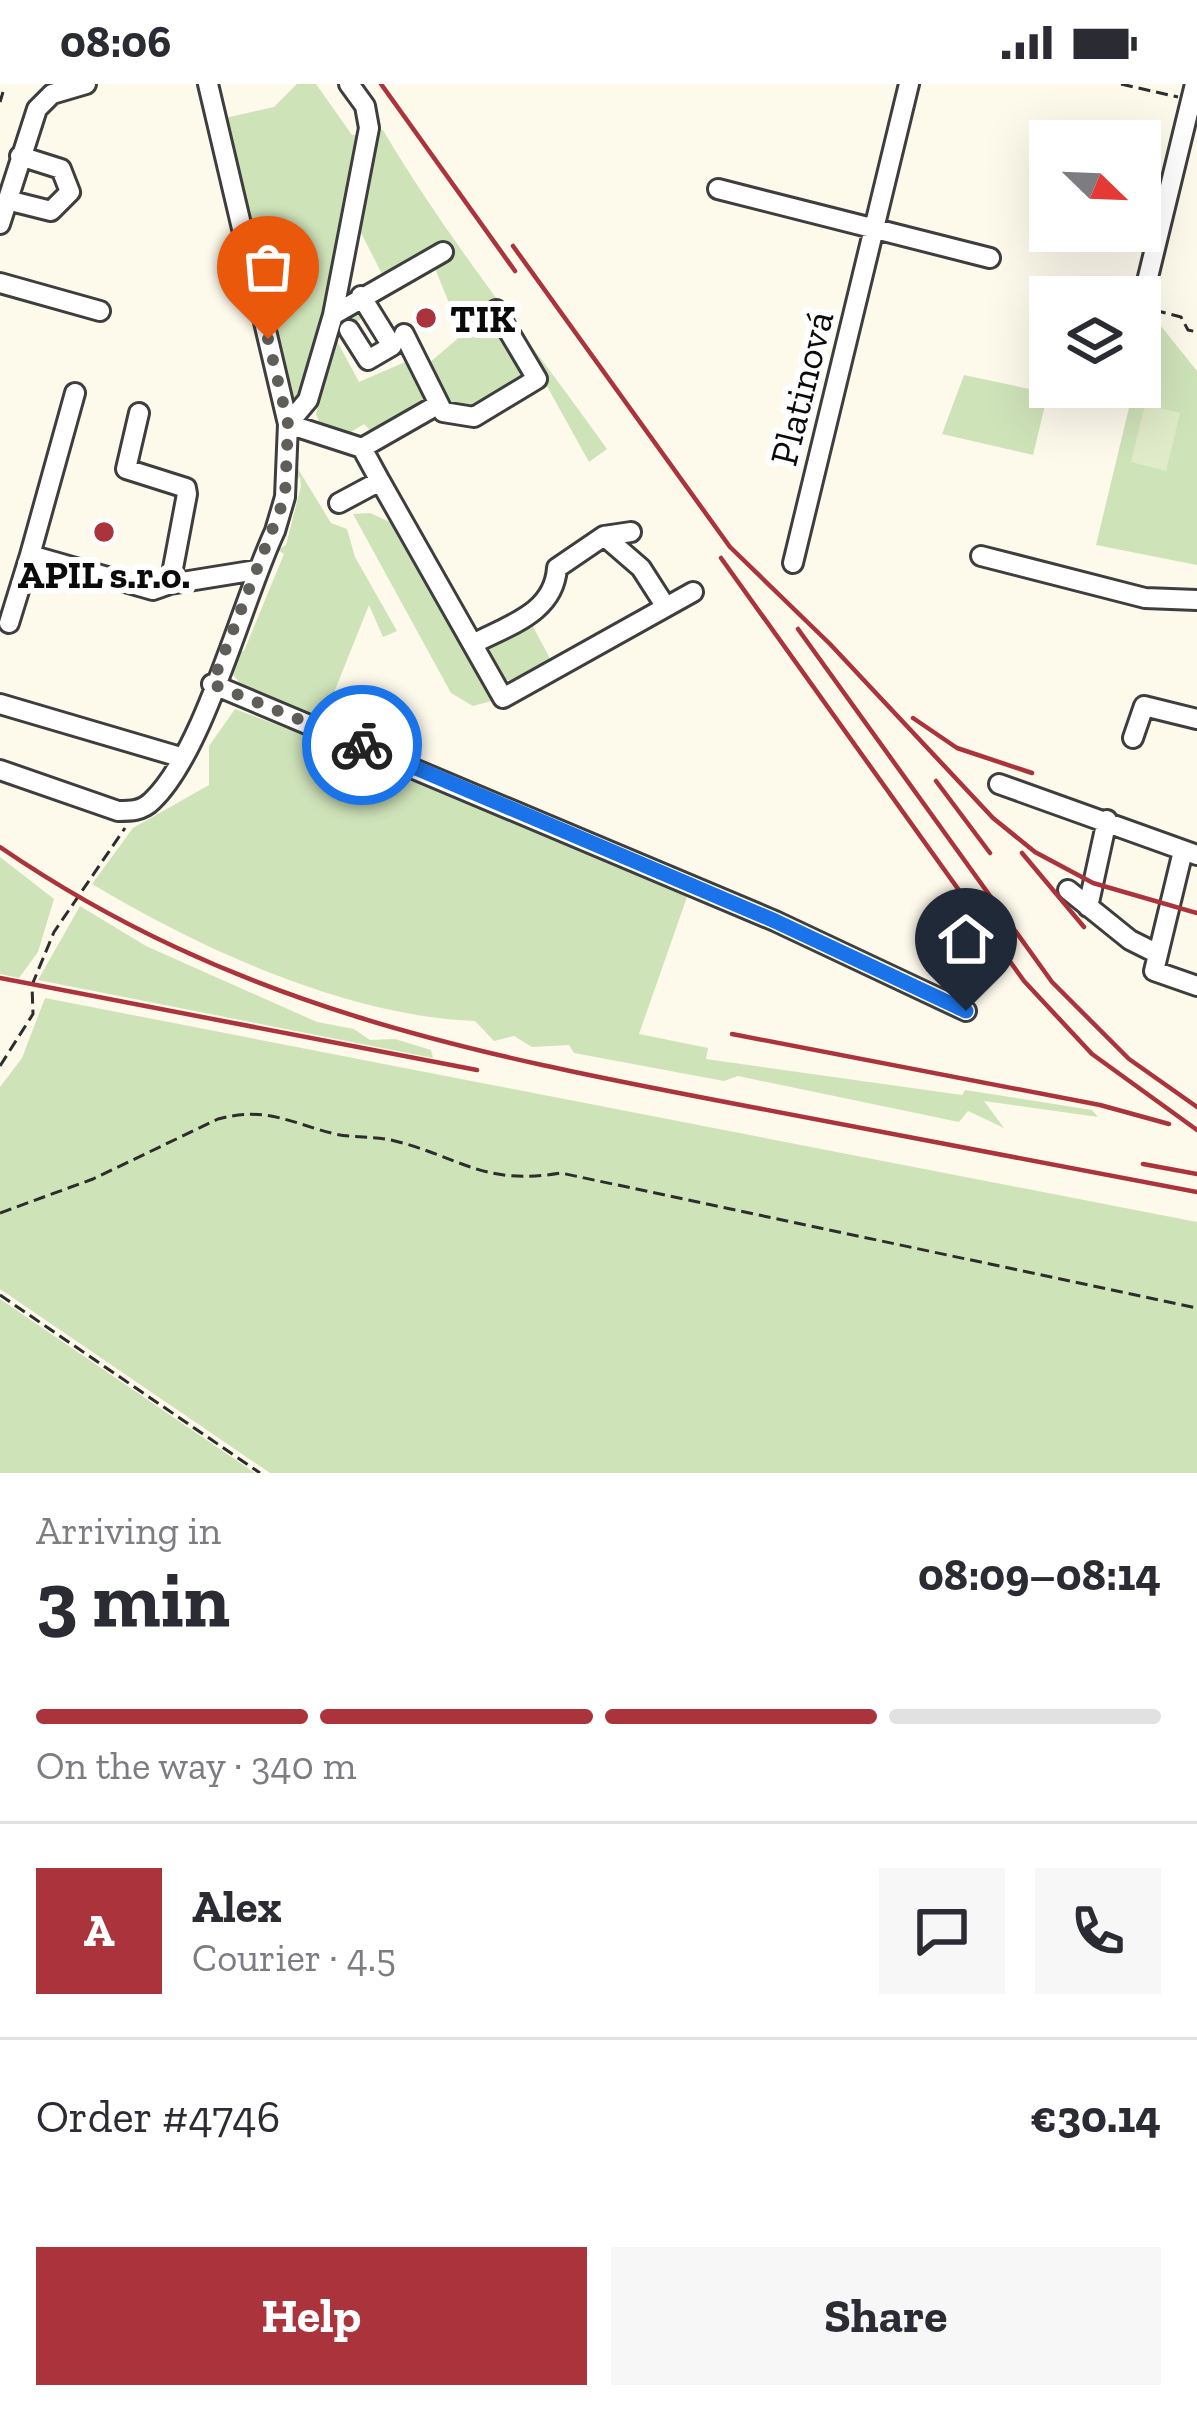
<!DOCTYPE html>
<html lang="en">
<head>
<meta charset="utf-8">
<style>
  body { margin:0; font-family:"Zilla Slab",serif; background:#f7f7f7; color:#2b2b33; height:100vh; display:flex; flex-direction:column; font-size:45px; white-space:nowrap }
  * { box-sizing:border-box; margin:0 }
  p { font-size:39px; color:#7c7c81 }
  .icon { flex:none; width:66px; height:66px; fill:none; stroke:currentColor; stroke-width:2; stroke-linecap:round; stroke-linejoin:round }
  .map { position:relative; height:1389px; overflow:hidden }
  .panel { display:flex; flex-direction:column; background:#fff; flex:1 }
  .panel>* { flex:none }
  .needle { width:78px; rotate:113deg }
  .tools { position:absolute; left:1029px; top:36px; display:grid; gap:24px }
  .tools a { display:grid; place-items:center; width:132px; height:132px; border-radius:0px; background:#fff; box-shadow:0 12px 48px #0002; font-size:60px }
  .pin { position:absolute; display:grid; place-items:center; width:102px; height:102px; color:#fff; margin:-123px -51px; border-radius:50% 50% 50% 0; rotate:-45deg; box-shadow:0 0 12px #0007 }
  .pin .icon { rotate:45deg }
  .courier { position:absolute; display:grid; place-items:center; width:120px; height:120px; margin:-60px; border:9px solid #1a73e8; border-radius:50%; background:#fff; color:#222; box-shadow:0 3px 15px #0007 }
  .summary em { font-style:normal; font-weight:700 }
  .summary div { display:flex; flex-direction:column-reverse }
  .summary { display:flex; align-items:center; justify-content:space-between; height:204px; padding:0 36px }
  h1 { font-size:78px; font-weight:700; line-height:90px }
  .bar { display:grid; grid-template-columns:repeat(4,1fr); gap:18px 12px; align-content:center; height:144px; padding:0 36px }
  .bar i { height:15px; border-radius:9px; background:#e1e1e2 }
  .bar .selected { background:#ab333b }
  .bar p { grid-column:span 4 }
  .line { display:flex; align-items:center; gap:30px; padding:0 36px; border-top:3px solid #e1e1e2 }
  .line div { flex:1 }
  .round { display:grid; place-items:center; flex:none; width:126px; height:126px; border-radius:0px; background:#f7f7f7 }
  .action { display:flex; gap:24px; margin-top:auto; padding:24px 36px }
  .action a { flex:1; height:138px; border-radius:0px; background:#ab333b; color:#fff; font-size:48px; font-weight:700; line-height:138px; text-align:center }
  .action a+a { background:#f7f7f7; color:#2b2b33 }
  .status { display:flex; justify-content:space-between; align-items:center; height:84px; padding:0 60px; background:#fff; direction:ltr }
  .status svg { height:33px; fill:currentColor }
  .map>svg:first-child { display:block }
  .green { fill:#cfe3b9 }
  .pitch { fill:#e0ebc9 }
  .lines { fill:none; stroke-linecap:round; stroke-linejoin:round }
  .minor-casing { stroke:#3e3e3e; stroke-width:24 }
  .path { stroke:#2d2d2d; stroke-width:3; stroke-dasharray:12 6; stroke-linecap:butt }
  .minor { stroke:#fff; stroke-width:18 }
  .rail { stroke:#ab333b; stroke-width:4.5 }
  .done { stroke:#605e59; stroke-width:12; stroke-dasharray:0 21.6 }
  .route { stroke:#1a73e8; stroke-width:15 }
  .poi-dot { fill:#ab333b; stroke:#fff; stroke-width:4.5 }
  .labels { text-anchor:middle; stroke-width:12; stroke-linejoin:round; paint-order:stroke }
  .poi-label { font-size:39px; font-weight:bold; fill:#0b0b0b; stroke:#fff; text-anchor:start }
  .street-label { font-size:39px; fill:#0b0b0b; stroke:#fff }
</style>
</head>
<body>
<div class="status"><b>08:06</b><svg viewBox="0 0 49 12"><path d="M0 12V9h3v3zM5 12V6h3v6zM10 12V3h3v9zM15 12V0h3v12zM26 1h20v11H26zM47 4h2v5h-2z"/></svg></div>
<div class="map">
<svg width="1197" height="1389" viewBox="0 0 1197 1389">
  <rect width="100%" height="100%" fill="#fdf9eb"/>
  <!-- green -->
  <path class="green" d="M297,0H316L352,51H362L312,297L298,315L287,310L225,34L274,23Z
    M374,45L383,46C449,158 531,258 607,365L589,378L501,219L526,292L471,327L450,320L429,279L462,251L434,182L385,196L356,139Z
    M359,226L367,231L341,248L337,257L359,298L412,275L429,303L427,318L373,349L364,340L346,351L320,340L316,330L337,244Z
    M1152,231L1197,287V481L1096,461L1134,303H1140Z
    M964,291L1048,309L1033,371L942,350Z
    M292,375L331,439L347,445L355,473L397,547L383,553L369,521L321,641L247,608L226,582L230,569L244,567L284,470L278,466L286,461L301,402L300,393L291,397Z
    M370,429L392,439L495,616L473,622L451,609L353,430Z
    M530,537L554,582L521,598L502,595L489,563Z
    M235,625L352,669L375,688L422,700L620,784L656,794L687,813L639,950L708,964L706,975L962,1011L965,1006L1092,1026L1098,1033L984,1017L1004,1044L968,1027L959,1038L738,992L724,997L574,969L569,961L532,963L514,952L494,957L475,937C347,932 202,866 92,800L133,744L209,701V662Z
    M0,773L54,815L38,868L19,894L0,890Z
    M80,822L146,862L317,938L354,945L370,956L395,955L431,966L433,974L38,896Z
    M45,914L1197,1138V1389H270L0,1205V1003L22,974Z
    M0,1215L255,1389H0Z"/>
  <!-- pitch -->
  <path class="pitch" d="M1145,321L1180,329L1166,387L1131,378Z"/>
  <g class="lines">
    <!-- minor casing -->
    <g class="minor-casing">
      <path id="minor" d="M718,105L990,174
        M7,116L51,127L70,108L61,85L20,72
        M0,140L37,25L52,10L86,0
        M0,199L100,227
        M1140,226L1195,0
        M333,231L369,44L365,22L349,0
        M349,246L368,276L392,262L361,212
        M404,250L439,320
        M1080,305L1102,303
        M75,309L30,471L153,506L170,500
        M139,329L126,385L186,404L187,410L170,500L257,486
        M288,340L308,316L333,231L443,168
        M288,340L362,364
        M380,397L503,614L693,508
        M339,419L380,397L362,364L439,320L443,328L474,333L537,295L496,226
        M604,452L631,448
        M981,472L1145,514L1197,516
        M793,479L909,0
        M9,539L30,471
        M473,560C509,541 554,529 557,484L604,452L641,484L666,523
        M212,600L775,837L966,927
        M0,620L180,673
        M1133,654L1144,622L1197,635
        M0,686L118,727C131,727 142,727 152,717C204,668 242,517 275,447L285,413L288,340L208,0
        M999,700L1197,771
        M1183,767L1154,887L1197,902
        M1068,806L1130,856L1158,870
        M1088,823L1107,736"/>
    </g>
    <!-- path -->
    <path class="path" d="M1121,0L1178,13
      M0,18L3,8
      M1154,226L1181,233L1188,246L1197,248
      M0,982L33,930L32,901L54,848L125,744
      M0,1129L93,1095L218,1035C266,1022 291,1039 335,1050C353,1054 372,1052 391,1056C462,1073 481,1102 561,1089L1197,1224
      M0,1211L260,1389"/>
    <!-- minor -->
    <use href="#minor" class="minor"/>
    <!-- rail -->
    <path class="rail" d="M381,0L515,187
      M513,162L730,463L830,560L993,734L1035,768L1093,799L1197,829
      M721,474L1024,897L1092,970L1197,1046
      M798,545L1052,898L1129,975L1197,1023
      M913,634L957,664L1032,689
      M936,697L990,769
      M0,763C234,923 469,969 741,1021C893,1051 1045,1080 1197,1108
      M1022,769L1084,843
      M0,894L477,986
      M732,950L1100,1021L1169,1040
      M1143,1080L1197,1090"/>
  </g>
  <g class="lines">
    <!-- done -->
    <path class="done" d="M268,255L288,340L285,413L212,600L362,661"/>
    <!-- route -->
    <path class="route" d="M362,661L775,837L966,927"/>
  </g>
  <!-- markers -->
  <g class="poi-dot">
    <circle cx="426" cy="234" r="12"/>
    <circle cx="104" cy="448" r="12"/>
  </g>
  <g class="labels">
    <!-- poi labels -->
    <g class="poi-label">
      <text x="450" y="248">TIK</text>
      <text x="104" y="504" text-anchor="middle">APIL s.r.o.</text>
    </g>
    <!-- street labels -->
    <g class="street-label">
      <text transform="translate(801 304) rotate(-76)" y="14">Platinová</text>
    </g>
  </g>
</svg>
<div class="tools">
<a><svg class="needle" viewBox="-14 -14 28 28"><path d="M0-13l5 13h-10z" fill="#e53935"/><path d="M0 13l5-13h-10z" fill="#7c7c81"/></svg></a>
<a><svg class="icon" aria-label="layers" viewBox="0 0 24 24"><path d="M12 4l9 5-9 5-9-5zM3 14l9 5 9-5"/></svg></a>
</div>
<div class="pin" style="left:268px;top:255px;background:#ea580c"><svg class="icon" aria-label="bag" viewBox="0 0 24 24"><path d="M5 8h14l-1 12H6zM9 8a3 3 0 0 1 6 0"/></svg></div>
<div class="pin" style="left:966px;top:927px;background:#1f2937"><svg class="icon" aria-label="home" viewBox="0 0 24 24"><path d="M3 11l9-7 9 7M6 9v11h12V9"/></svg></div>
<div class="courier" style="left:362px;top:661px"><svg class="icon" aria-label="bike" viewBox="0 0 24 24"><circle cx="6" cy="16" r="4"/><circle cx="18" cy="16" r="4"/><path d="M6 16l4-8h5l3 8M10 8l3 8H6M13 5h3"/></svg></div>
</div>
<section class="panel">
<div class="summary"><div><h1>3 min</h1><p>Arriving in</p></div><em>08:09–08:14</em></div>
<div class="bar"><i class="selected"></i><i class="selected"></i><i class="selected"></i><i></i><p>On the way · 340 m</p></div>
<div class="line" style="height:216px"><b class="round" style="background:#ab333b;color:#fff">A</b><div><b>Alex</b><p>Courier · 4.5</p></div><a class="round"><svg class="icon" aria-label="chat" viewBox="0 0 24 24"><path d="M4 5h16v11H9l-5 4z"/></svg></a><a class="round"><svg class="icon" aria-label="phone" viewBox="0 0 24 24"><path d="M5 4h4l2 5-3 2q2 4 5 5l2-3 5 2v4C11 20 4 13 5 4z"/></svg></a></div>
<div class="line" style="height:156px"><div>Order #4746</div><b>€30.14</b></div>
<div class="action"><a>Help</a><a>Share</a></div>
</section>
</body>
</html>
